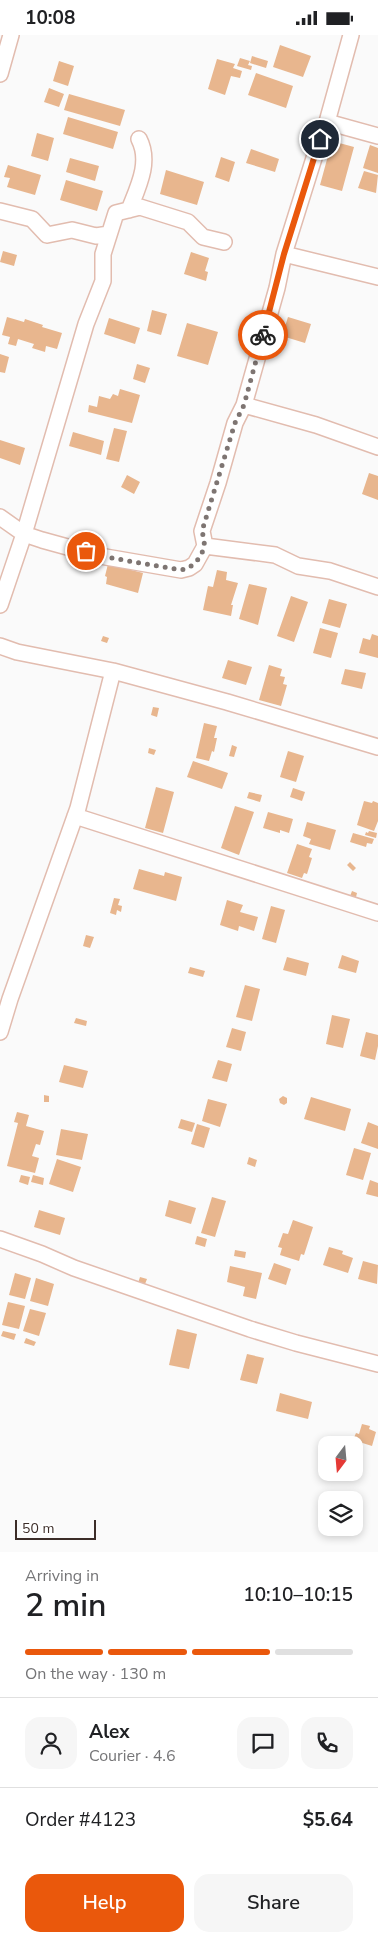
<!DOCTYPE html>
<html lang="en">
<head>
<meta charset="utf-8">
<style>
  body { margin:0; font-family:"Nunito Sans",sans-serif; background:#f6f6f6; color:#202124; height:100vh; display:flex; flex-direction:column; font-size:19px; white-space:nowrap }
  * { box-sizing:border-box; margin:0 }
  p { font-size:16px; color:#757577 }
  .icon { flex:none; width:28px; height:28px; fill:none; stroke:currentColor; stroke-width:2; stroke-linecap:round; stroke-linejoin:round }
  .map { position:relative; height:1517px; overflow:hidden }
  .sheet { display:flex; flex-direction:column; background:#fff; flex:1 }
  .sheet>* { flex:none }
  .needle { width:32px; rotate:196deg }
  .controls { position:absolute; left:318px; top:1401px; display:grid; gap:10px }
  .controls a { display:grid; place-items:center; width:45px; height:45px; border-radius:10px; background:#fff; box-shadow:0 2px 8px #0003; font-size:25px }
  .scale { position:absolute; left:15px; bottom:12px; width:81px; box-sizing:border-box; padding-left:5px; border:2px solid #3c2d28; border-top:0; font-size:14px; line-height:18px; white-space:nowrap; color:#3c2d28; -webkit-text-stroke:4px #fff; paint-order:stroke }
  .pin { position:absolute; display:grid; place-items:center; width:42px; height:42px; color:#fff; margin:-21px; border:2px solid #fff; border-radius:50%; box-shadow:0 1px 5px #0007 }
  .courier { position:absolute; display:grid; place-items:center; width:50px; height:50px; margin:-25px; border:4px solid #ea580c; border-radius:50%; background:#fff; color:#222; box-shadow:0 1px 6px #0007 }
  .head em { font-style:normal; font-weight:600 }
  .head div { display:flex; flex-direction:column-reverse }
  .head { display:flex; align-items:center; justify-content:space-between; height:85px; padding:0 25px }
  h1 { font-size:32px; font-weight:600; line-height:38px }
  .bar { display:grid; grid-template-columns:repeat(4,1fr); gap:8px 5px; align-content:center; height:60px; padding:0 25px }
  .bar i { height:6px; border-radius:4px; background:#e0e0e0 }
  .bar .selected { background:#ea580c }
  .bar p { grid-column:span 4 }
  .line { display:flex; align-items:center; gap:12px; padding:0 25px; border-top:1px solid #e0e0e0 }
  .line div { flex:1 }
  .round { display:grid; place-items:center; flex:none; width:52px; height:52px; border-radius:15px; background:#f6f6f6 }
  .action { display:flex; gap:10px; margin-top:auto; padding:10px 25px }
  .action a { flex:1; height:58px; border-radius:15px; background:#ea580c; color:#fff; font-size:20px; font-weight:600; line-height:58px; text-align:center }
  .action a+a { background:#f6f6f6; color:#202124 }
  .status { display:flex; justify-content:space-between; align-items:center; height:35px; padding:0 25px; background:#fff; direction:ltr }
  .status svg { height:14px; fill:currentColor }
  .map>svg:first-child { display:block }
  .building { fill:#e8b68e }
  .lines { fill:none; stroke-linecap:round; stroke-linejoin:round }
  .minor-casing { stroke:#e2bcaf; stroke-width:18 }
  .minor { stroke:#fff; stroke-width:15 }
  .done { stroke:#7e7572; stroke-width:5; stroke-dasharray:0 9 }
  .route { stroke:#ea580c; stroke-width:6 }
</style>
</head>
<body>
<div class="status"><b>10:08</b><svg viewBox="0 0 49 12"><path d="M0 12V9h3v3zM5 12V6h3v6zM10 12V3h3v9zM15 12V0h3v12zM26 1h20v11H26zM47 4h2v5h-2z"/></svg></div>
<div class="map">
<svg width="378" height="1517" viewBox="0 0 378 1517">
  <rect width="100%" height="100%" fill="#fafafa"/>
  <!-- building -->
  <path class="building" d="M280,10L311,21L303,42L273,32Z
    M252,21L268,26L266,33L250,28Z
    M240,23L250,26L248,30L252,31L251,35L237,31Z
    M217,24L235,29L233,33L242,36L240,43L231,41L225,60L208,54Z
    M59,26L74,31L68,51L53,46Z
    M256,38L293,51L286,73L248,60Z
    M49,53L64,59L59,72L44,67Z
    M69,59L125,75L120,91L64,75Z
    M68,82L118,97L113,114L63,99Z
    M37,98L54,103L48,126L31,121Z
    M332,106L354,112L342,156L320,150Z
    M370,110L378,113V138L363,133Z
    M251,114L279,124L275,137L246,128Z
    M221,122L235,127L229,147L215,142Z
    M70,123L99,131L95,146L66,137Z
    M8,130L41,140L35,160L7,152L10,143L4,142Z
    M166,135L204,147L197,170L160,159Z
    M364,136L378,140L376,158L358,153Z
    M66,145L103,156L97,176L60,165Z
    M3,216L17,220L14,231L0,227Z
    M191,217L209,223L205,236L208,237L206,246L184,239Z
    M152,275L167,279L161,300L147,296Z
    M7,282L24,287L25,284L43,290L42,292L62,298L57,314L46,311L45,317L32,313L34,309L18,304L16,311L8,309L10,302L2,300Z
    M288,282L311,289L305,308L282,301Z
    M109,283L140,293L135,309L104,299Z
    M187,288L218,297L208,330L177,321Z
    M0,319L9,322L5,338L0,337Z
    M137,329L150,333L145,348L133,344Z
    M120,354L140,360L132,388L88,377L89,370L97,372L99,361L110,364L113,359L118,361Z
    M114,393L127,396L119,427L106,424Z
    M73,397L104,406L101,420L69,411Z
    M0,405L25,413L20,430L0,423Z
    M369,438L378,441V465L362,459Z
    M127,440L140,447L134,459L121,452Z
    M108,529L143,538L138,558L106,549L107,542L105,541Z
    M217,535L227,537L226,545L238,548L231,570H233L231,581L203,575L208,551L213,552Z
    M249,549L267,553L258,590L239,584Z
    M291,561L308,567L294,607L277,601Z
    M329,564L347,569L340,593L322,588Z
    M320,593L338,598L331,623L313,618Z
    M372,599L378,601V623L359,618L363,603L370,605Z
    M103,601L109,603L107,608L101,606Z
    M228,625L252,632L246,650L222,643Z
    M269,630L282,634L280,641L285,642L283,649L287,650L281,671L259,665Z
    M345,634L366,638L362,654L341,649Z
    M153,672L159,673L157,682L151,680Z
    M204,688L217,691L214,703H217L214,717L212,716L209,726L196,723Z
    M232,710L237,712L234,722L229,721Z
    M149,713L156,715L154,720L148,718Z
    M288,716L304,721L296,747L280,742Z
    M193,726L228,738L222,754L187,742Z
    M156,752L174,757L163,798L145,793Z
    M293,753L305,757L302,766L290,762Z
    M249,757L262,760L260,767L247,763Z
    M364,766L372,768L373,766L378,768V786L374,796L357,790Z
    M235,771L254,777L239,820L221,813Z
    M268,777L293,784L289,798L280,795V798L263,793Z
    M307,787L336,795L330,815L309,809L311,804L303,801Z
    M369,796L377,798L376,803L365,800L366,797L368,798Z
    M353,798L374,804L372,809L367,808L366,812L350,807Z
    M297,809L312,814L309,822L312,823L307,839L304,838L302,843L287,838Z
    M350,827L356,833L353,836L347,830Z
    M139,834L164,841L165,837L182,842L176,866L133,854Z
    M352,856L357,858L355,866L349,864Z
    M114,863L120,864L118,870L122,871L121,877L117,875L116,880L110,878Z
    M227,865L243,870L240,877L258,882L254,896L239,891L238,896L220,890Z
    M271,871L285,875L276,908L262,904Z
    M86,900L94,902L90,913L83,911Z
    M342,920L359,926L356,938L338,933Z
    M287,922L309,928L306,941L283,935Z
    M190,932L205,936L203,942L188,938Z
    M245,950L260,954L252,986L236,982Z
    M332,980L350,984L343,1013L326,1009Z
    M76,983L87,986L86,991L74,988Z
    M232,993L246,997L241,1016L226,1012Z
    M366,997L378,1000V1011L375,1025L360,1021Z
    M218,1025L232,1029L227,1047L212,1043Z
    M64,1030L88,1036L83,1053L59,1047Z
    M44,1060L49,1061V1067H44Z
    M283,1061L287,1063V1068L284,1070L280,1068L279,1064Z
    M311,1062L351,1074L345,1096L304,1084Z
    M208,1064L227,1069L220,1092L202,1086Z
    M17,1077L29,1080L26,1091L44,1096L40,1110L36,1109L32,1121L39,1123L35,1138L7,1131L18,1088L14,1087Z
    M181,1084L195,1088L192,1097L178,1093Z
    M368,1087L378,1091V1114L361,1108Z
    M197,1089L210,1093L204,1113L191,1109Z
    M61,1094L88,1099L82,1125L56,1120Z
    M354,1113L371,1118L363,1145L346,1140Z
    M249,1122L257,1125L255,1132L247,1129Z
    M57,1124L81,1132L73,1157L49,1149Z
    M21,1140L30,1142L28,1150L19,1147Z
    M33,1140L44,1143L43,1150L31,1147Z
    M370,1145L378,1148V1162L366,1159Z
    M212,1162L226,1166L215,1202L201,1198Z
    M169,1165L196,1173L191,1189L165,1181Z
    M39,1175L65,1183L60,1200L34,1192Z
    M293,1185L313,1192L304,1220L301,1219L299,1226L280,1220L282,1213L278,1212L283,1198L288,1199Z
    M197,1201L207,1204L205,1212L195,1209Z
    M329,1212L343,1216L342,1219L353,1223L348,1238L323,1230Z
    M235,1215L246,1217L245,1223L234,1221Z
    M363,1226L378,1230L377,1249L358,1244Z
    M274,1228L291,1234L286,1250L268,1244Z
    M230,1231L262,1238L256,1264L243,1261L245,1252L227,1247Z
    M15,1238L31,1243L25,1264L9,1260Z
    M140,1242L147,1244L145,1249L138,1248Z
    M36,1243L54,1249L48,1271L30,1266Z
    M8,1267L25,1271L19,1294L2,1290Z
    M30,1274L46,1278L39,1301L23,1296Z
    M177,1294L197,1299L189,1334L169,1330Z
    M3,1296L16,1299L14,1305L1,1301Z
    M26,1303L36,1307L34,1311L24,1308Z
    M247,1319L264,1323L257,1349L240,1345Z
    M280,1358L312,1367L308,1384L276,1376Z
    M362,1389L370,1391L369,1394L376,1397L372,1411L353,1405L356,1398L359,1399Z"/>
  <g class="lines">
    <!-- minor casing -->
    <g class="minor-casing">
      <path id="minor" d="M0,39L11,0
        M327,87L378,101
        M129,175C138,152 151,127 139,104
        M0,176L32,184L47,200L72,195L96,201L109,199
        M284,219L378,242
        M244,370L316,390L378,412
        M0,482L24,499L42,505L100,521L181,535L189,533L195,529L205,511L202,496L218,448L235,388L244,370L277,253L284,219L320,104L327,87L351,0
        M205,511L275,520L298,531L330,536L378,552
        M0,570L24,499L86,289L103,246V219L116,178L140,172L188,187L203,202L224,207
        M0,611L17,617L113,636L227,667L378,712
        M75,781L378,878
        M0,997L10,964L78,773L113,636
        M0,1204L42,1219L74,1233L250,1294L296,1308L378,1329"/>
    </g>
    <!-- minor -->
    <use href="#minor" class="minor"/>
  </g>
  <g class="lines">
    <!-- done -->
    <path class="done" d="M86,516L100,521L181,535C192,533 201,524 204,512C205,508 203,500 202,496L235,388L244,370L263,300"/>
    <!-- route -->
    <path class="route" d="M263,300L284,219L320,104"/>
  </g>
</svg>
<div class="controls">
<a><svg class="needle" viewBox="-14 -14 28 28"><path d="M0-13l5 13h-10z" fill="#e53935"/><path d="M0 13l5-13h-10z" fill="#757577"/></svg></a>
<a><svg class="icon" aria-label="layers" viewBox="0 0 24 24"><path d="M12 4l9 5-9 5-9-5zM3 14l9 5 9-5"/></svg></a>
</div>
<div class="scale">50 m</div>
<div class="pin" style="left:86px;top:516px;background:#ea580c"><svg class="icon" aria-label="bag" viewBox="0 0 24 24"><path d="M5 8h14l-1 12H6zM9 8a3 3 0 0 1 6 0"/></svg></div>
<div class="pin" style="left:320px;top:104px;background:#1f2937"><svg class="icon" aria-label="home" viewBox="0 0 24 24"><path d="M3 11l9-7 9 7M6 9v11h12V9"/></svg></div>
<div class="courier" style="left:263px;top:300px"><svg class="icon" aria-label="bike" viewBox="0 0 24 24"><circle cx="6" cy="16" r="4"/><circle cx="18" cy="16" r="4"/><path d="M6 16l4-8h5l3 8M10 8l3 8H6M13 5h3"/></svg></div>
</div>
<section class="sheet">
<div class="head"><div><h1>2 min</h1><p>Arriving in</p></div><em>10:10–10:15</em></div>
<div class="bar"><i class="selected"></i><i class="selected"></i><i class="selected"></i><i></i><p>On the way · 130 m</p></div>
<div class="line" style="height:90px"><a class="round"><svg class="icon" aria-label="person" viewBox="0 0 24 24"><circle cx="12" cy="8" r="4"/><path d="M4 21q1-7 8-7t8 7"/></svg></a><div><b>Alex</b><p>Courier · 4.6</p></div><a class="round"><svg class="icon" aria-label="chat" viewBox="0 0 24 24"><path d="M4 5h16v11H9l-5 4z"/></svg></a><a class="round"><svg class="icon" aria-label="phone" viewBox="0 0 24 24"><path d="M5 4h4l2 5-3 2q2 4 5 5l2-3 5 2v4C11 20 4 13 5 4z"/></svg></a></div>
<div class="line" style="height:65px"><div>Order #4123</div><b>$5.64</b></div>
<div class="action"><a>Help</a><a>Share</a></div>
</section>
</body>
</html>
